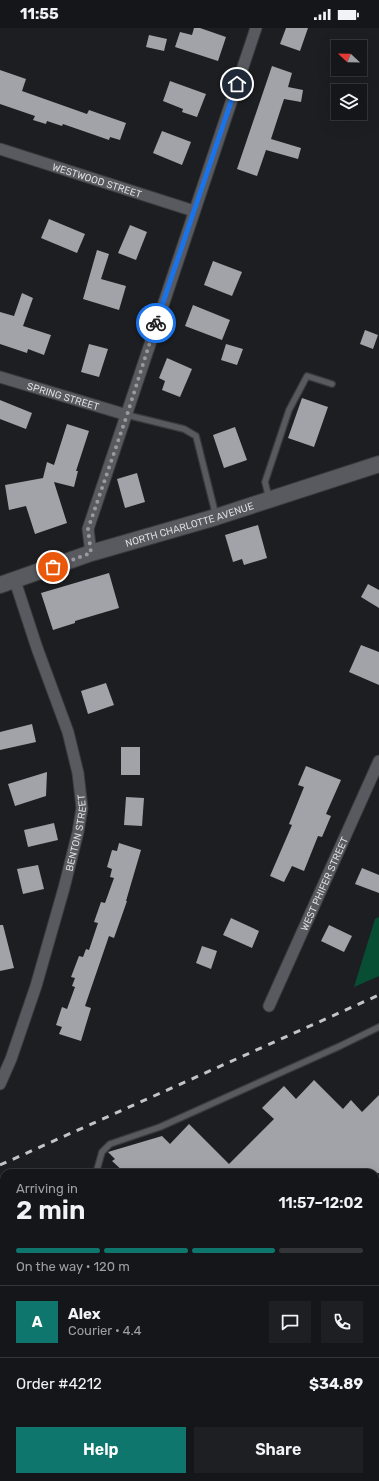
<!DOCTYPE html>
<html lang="en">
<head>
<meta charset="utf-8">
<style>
  body { margin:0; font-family:Rubik,sans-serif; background:#1e1f23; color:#f1f3f6; height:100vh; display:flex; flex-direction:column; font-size:15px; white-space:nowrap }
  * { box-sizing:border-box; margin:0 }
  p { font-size:13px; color:#9d9fa2 }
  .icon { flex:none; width:22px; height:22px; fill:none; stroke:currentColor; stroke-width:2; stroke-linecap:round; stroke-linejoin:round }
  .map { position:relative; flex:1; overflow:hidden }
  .drawer { position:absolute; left:0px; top:1141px; width:379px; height:312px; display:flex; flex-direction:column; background:#15161a; border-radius:12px 12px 0 0; box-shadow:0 4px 16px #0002,0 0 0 1px #343539 }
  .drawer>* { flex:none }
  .needle { width:26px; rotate:292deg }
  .tools { position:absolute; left:331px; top:12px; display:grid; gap:8px }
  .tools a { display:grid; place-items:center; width:36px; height:36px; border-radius:0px; background:#15161a; box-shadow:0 4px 16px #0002,0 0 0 1px #343539; font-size:20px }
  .pin { position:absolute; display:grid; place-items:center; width:34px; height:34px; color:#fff; margin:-17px; border:2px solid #fff; border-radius:50%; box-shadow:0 1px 4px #0007 }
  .courier { position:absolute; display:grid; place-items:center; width:40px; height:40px; margin:-20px; border:3px solid #1a73e8; border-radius:50%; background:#fff; color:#222; box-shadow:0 1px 5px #0007 }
  .summary em { font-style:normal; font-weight:600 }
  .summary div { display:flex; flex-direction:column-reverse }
  .summary { display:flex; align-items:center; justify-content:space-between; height:68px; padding:0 16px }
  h1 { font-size:26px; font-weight:600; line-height:30px }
  .bar { display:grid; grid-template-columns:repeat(4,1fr); gap:6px 4px; align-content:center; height:48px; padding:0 16px }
  .bar i { height:5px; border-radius:3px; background:#343539 }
  .bar .active { background:#0f766e }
  .bar p { grid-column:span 4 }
  .line { display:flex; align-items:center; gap:10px; padding:0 16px; border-top:1px solid #343539 }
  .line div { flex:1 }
  .round { display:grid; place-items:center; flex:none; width:42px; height:42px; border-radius:0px; background:#1e1f23 }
  .cta { display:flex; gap:8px; margin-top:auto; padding:8px 16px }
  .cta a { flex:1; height:46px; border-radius:0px; background:#0f766e; color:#fff; font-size:16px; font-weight:600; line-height:46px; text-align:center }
  .cta a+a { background:#1e1f23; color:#f1f3f6 }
  .status { display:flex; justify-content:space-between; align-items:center; height:28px; padding:0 20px; background:#15161a; direction:ltr }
  .status svg { height:11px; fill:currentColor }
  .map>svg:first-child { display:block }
  .green { fill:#084e34 }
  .building { fill:#a1a3a8 }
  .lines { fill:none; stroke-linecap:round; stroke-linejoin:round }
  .lane-casing { stroke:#3a3b3e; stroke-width:8 }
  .street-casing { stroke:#3a3b3e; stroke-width:13 }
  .secondary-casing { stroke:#3a3b3e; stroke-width:18 }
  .lane { stroke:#585a5f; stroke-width:5.5 }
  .street { stroke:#585a5f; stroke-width:11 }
  .secondary { stroke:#585a5f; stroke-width:16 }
  .rail { stroke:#c2c4c7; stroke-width:3; stroke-dasharray:7 7; stroke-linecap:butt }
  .done { stroke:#989a9e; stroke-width:4; stroke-dasharray:0 7.2 }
  .route { stroke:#1a73e8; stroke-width:5 }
  .labels { text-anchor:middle; stroke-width:4; stroke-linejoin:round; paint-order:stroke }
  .street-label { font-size:10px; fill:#dbdde0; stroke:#1c1e22 }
</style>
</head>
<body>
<div class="status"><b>11:55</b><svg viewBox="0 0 49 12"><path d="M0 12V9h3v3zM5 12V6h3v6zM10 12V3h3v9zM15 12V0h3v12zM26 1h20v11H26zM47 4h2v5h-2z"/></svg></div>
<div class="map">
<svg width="379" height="1453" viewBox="0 0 379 1453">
  <rect width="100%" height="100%" fill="#1c1e22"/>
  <!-- green -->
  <path class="green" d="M379,889V948L354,959L375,891Z"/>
  <!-- building -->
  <path class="building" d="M194,0H200L226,9L218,33L175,19L180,4L192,7Z
    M286,0H308L300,23L280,16Z
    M149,7L167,11L164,23L146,19Z
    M272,38L292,45L288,59L303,62L301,74L284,71L271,111L301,120L298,131L266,122L257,148L237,141Z
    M0,42L26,51L22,63L87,86L89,82L126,95L120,112L110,109L109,112L63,96L62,98L47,93L46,96L33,92L35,88L0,76Z
    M170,53L206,66L197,89L182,84L183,81L163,73Z
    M162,103L191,114L182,137L153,125Z
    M49,191L85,206L77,225L41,210Z
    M130,197L147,204L136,232L118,225Z
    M97,222L109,226L101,251L126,258L119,282L83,271Z
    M213,233L242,244L232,268L204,257Z
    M22,265L33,270L23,298L51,307L44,327L28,321L27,325L0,316V284L14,288Z
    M193,277L230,292L222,312L185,298Z
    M365,302L378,307L373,321L360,316Z
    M89,316L108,321L99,349L81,344Z
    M226,316L243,321L237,337L221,332Z
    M167,330L192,341L180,369L162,362L165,353L159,350Z
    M302,370L328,379L314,419L288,410Z
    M0,372L32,385L26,401L0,391Z
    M67,396L89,403L76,443H78L74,459L54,454L67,495L35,506L26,478L9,482L5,457L43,450L47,434L54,437Z
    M235,399L247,432L224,440L213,407Z
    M137,445L145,474L125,480L117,451Z
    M258,497L267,530L244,537L242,531L233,534L225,507Z
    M109,545L119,580L75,593V595L53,602L41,565Z
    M368,556L379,562V580L361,569Z
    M361,617L379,624V657L349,644Z
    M106,655L114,677L88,686L81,663Z
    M32,696L36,714L0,722V704Z
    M121,719H140V747H121Z
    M306,738L341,752L326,786L331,788L322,809L318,808L304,843L292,838L284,854L270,848L292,797L289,796L304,759L298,757Z
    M47,744L46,768L15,778L8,756Z
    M126,769L144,770L142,798L124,797Z
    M54,795L58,812L28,819L24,802Z
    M119,815L141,822L126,873H127L114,910L109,908L85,978L91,980L81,1013L59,1006L62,999L56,997L62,979L67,981L75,959L72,958L75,950L71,949L79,928L83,929L86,921L89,922L98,895L94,894L101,874L105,875L114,850L110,849L112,841L107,839L112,822L117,823Z
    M38,837L44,861L23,866L17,841Z
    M362,840L379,847V865L355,856Z
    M231,890L259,903L252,920L223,907Z
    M0,897H3L14,940L0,943Z
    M329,897L352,908L344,924L321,913Z
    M202,918L217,923L211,941L196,935Z
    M314,1052L343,1081L351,1072L362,1084L379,1067V1145H125L112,1133L115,1131L108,1124L162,1108L170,1116L189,1096L229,1136L274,1091L262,1080L284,1058L296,1071Z"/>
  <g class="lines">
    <!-- lane casing -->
    <g class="lane-casing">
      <path id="lane" d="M127,387L184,401L196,408L216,488
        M269,470L265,454L289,382L307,348L332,356
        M96,1145L102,1124L110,1116L160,1099L340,1018L379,999
        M375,1355L379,1358
        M375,1402L379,1398"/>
    </g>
    <!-- street casing -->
    <g class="street-casing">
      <g id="street">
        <path id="s1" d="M0,121L194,183"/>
        <path id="s2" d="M0,349L127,387"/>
        <path d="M91,525L88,501L256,0"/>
        <path id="s3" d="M269,978L379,733"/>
        <path id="s4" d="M0,1056L11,1031L36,958L64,860L78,804L82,780L78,745L68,704L37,620L15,553"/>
        <path d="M375,1422L379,1426"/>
        <path d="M138,1453L142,1449"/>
      </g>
    </g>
    <!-- secondary casing -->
    <g class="secondary-casing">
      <g id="secondary">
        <path id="s5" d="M0,557L91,525L216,489L379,436"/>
        <path d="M0,1194L4,1197"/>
        <path d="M375,1219L379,1215"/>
      </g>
    </g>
    <!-- lane -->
    <use href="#lane" class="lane"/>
    <!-- street -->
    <use href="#street" class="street"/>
    <!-- secondary -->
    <use href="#secondary" class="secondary"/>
    <!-- rail -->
    <path class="rail" d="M0,1137L379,967"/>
  </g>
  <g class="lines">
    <!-- done -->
    <path class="done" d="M53,539L91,525L88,501L127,387L156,295"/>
    <!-- route -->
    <path class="route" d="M156,295L237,56"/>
  </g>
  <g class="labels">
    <!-- street labels -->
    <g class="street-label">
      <text dy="4" stroke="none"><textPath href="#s1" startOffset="102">WESTWOOD STREET</textPath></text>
      <text dy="4" stroke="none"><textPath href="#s2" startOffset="66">SPRING STREET</textPath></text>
      <text dy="4" stroke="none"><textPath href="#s5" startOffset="199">NORTH CHARLOTTE AVENUE</textPath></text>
      <text dy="4" stroke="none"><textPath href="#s4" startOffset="263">BENTON STREET</textPath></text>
      <text dy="4" stroke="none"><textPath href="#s3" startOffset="134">WEST PHIFER STREET</textPath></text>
    </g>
  </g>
</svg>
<div class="tools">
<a><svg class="needle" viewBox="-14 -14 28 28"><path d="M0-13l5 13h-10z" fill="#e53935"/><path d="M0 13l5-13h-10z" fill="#9d9fa2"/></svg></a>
<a><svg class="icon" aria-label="layers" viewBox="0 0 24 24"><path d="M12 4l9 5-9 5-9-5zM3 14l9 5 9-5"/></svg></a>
</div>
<div class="pin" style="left:53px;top:539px;background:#ea580c"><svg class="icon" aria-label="bag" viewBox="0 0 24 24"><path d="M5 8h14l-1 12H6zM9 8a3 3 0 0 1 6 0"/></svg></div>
<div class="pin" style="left:237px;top:56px;background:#1f2937"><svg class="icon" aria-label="home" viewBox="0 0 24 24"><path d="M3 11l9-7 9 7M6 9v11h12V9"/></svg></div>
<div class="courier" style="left:156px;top:295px"><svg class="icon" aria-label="bike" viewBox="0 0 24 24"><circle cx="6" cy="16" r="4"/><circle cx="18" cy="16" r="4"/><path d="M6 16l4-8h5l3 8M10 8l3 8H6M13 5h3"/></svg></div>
<section class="drawer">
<div class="summary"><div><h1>2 min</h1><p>Arriving in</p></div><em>11:57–12:02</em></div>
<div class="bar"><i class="active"></i><i class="active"></i><i class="active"></i><i></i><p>On the way · 120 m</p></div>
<div class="line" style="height:72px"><b class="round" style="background:#0f766e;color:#fff">A</b><div><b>Alex</b><p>Courier · 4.4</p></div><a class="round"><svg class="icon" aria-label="chat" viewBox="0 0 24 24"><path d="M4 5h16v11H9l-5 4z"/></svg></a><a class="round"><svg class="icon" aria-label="phone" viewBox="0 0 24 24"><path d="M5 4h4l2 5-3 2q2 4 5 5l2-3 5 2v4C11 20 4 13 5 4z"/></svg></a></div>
<div class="line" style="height:52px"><div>Order #4212</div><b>$34.89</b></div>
<div class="cta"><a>Help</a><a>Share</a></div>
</section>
</div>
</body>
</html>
